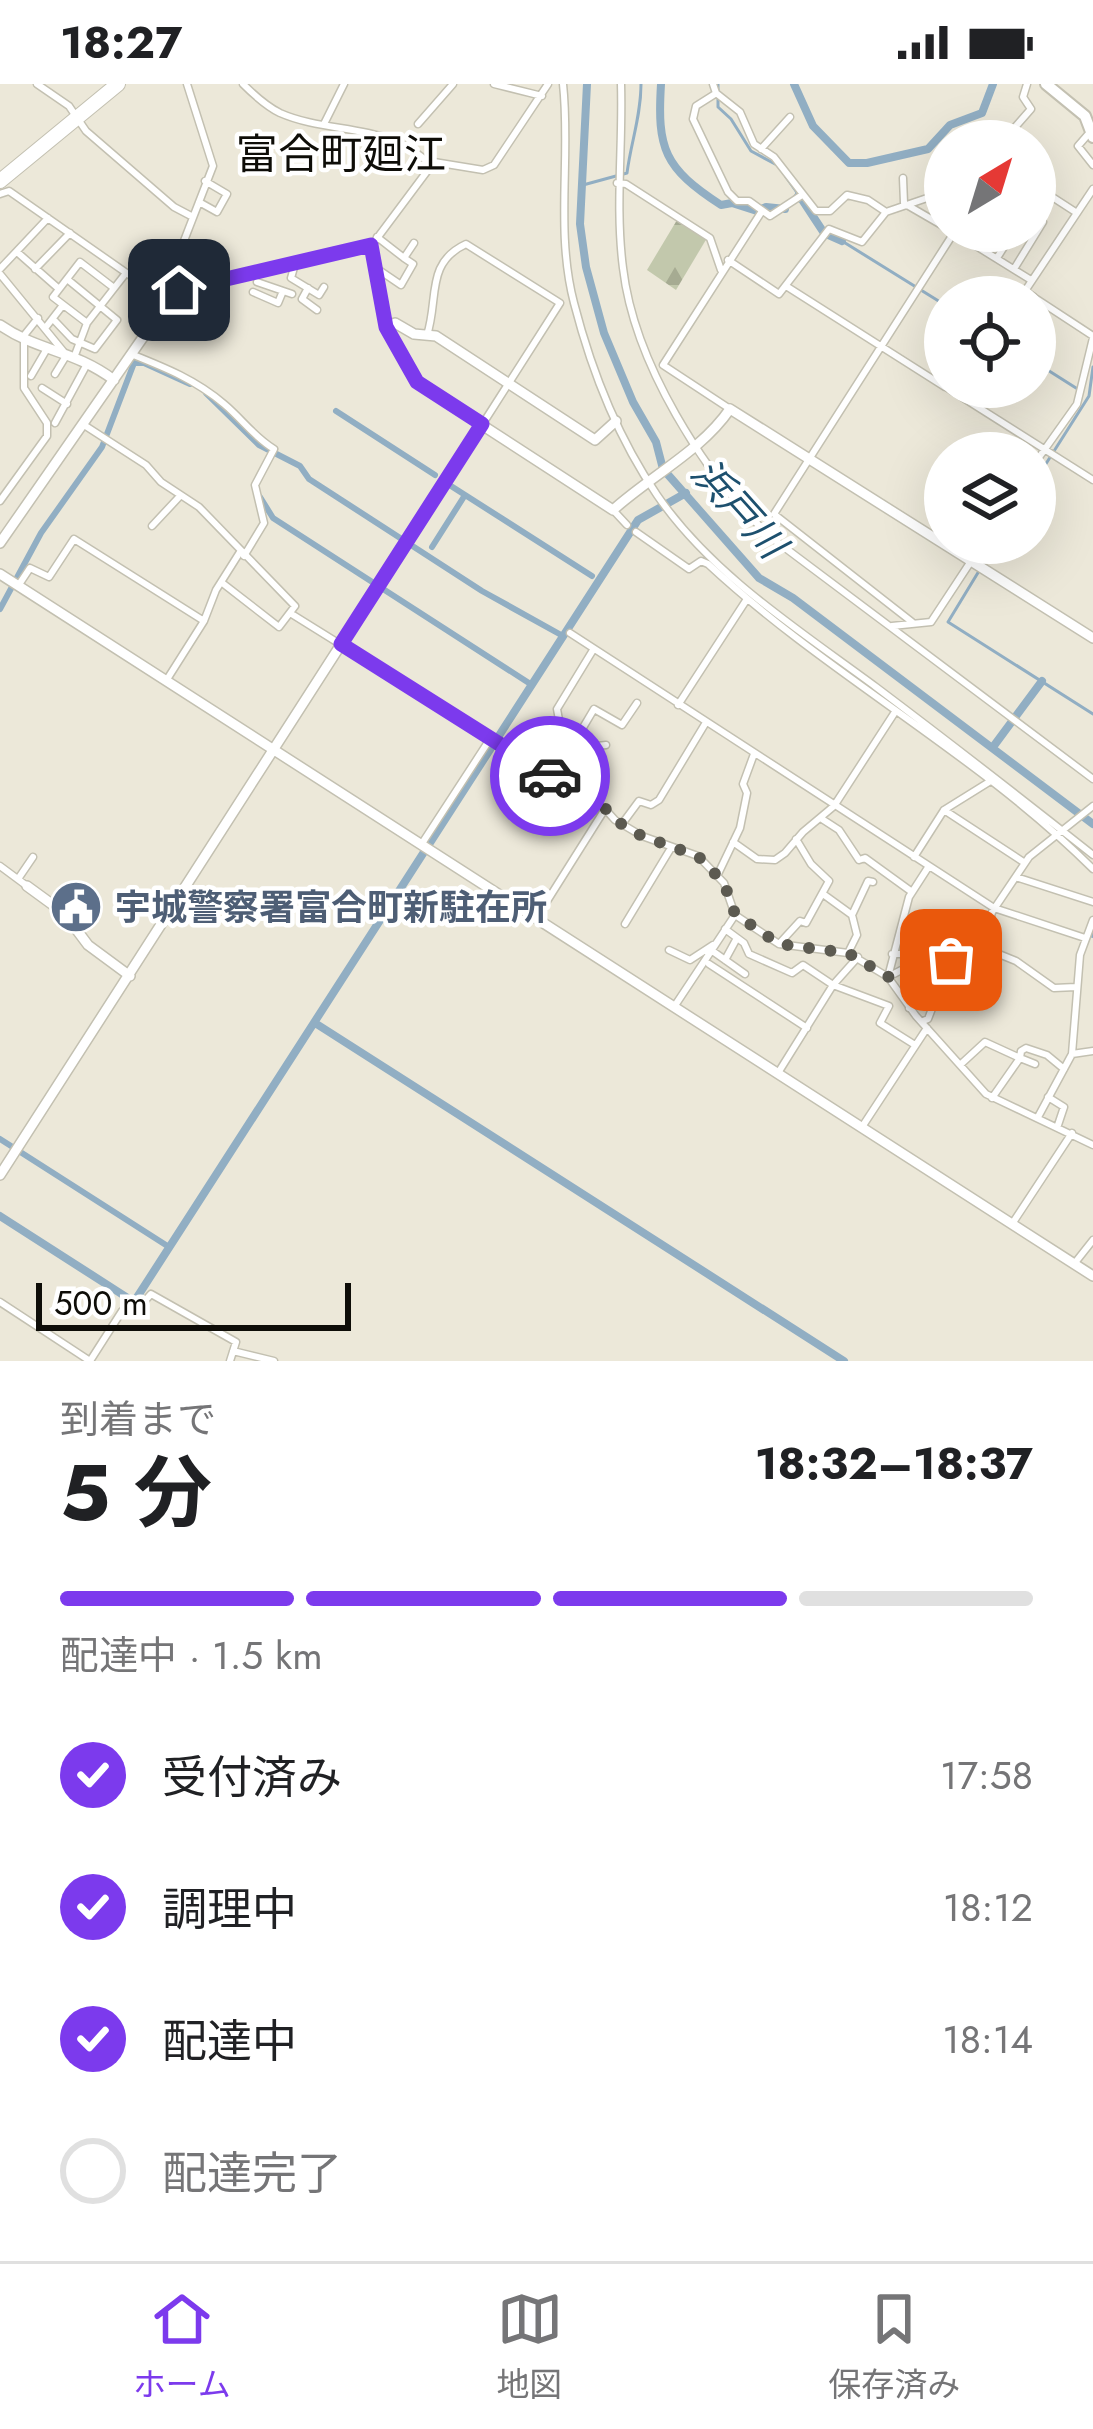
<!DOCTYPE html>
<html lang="ja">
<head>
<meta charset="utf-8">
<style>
  body { margin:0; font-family:Jost,"Noto Sans JP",sans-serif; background:#f2f2f2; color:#202124; height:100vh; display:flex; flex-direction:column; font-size:45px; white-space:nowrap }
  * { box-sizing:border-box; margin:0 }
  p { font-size:39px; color:#757577 }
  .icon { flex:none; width:66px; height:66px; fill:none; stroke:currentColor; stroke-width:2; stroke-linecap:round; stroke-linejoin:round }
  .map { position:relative; height:1277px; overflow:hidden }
  .sheet { display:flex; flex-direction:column; background:#fff; flex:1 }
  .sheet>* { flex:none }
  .needle { width:78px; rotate:38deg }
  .fabs { position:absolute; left:924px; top:36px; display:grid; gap:24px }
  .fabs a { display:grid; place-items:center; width:132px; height:132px; border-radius:50%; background:#fff; box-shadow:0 12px 48px #0002; font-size:60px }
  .scale { position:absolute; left:36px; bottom:30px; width:315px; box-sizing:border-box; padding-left:12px; border:6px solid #0e0d08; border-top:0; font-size:33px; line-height:42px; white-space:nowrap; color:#0e0d08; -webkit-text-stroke:9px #fff; paint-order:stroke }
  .pin { position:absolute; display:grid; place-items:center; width:102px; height:102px; color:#fff; margin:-51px; border-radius:24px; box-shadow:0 6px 18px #0006 }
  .courier { position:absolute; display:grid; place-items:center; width:120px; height:120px; margin:-60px; border:9px solid #7c3aed; border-radius:50%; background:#fff; color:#222; box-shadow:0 3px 15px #0007 }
  .overview em { font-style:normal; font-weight:700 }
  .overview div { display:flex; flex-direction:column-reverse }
  .overview { display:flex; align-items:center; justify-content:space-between; height:204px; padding:0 60px }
  h1 { font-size:78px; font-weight:700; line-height:90px }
  .bar { display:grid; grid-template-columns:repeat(4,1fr); gap:18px 12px; align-content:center; height:144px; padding:0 60px }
  .bar i { height:15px; border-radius:9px; background:#e0e0e0 }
  .bar .on { background:#7c3aed }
  .bar p { grid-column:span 4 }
  ol { padding:0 60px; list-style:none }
  li { display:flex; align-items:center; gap:36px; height:132px }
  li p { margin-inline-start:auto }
  li .icon { padding:12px; border-radius:50%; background:#7c3aed; color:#fff; stroke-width:4 }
  li:last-child { color:#757577 }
  li i { width:66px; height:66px; border:6px solid #e0e0e0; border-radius:50% }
  .status { display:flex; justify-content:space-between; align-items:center; height:84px; padding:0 60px; background:#fff; direction:ltr }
  .status svg { height:33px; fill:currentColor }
  .tab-bar { display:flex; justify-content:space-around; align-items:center; height:168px; border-top:3px solid #e0e0e0; background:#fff; font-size:33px; color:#757577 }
  .tab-bar a { display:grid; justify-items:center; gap:6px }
  .tab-bar .on { color:#7c3aed }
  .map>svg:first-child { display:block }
  .forest { fill:url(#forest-firs) }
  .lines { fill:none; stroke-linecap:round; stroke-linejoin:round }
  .stream { stroke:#91aec3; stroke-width:3 }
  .canal { stroke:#91aec3; stroke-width:6 }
  .river { stroke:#91aec3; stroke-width:8 }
  .minor-casing { stroke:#c3c0b1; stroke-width:9 }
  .tertiary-casing { stroke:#c3c0b1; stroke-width:12 }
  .secondary-casing { stroke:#c3c0b1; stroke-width:14 }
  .trunk-casing { stroke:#c3c0b1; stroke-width:16 }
  .minor { stroke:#fff; stroke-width:6 }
  .tertiary { stroke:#fff; stroke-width:9 }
  .secondary { stroke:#fff; stroke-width:10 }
  .trunk { stroke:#fff; stroke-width:14 }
  .done { stroke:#5c5a51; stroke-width:12; stroke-dasharray:0 21.6 }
  .route { stroke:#7c3aed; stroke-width:15 }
  .labels { text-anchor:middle; stroke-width:9; stroke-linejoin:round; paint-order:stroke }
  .service-label { font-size:36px; font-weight:bold; fill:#4e5e75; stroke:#fff; text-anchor:start }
  .water-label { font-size:39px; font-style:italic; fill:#1d506e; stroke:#fff }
  .quarter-label { font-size:42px; fill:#0e0d08; stroke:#fff }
</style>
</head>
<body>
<div class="status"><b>18:27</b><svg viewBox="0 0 49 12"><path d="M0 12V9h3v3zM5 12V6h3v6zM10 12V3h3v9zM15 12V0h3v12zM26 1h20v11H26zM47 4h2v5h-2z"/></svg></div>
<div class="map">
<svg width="1093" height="1277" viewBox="0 0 1093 1277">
  <defs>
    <pattern id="forest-firs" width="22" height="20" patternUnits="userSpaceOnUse" patternTransform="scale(3)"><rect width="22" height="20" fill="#c2c8ac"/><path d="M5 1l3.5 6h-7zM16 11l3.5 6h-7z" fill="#a6ab92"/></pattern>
  </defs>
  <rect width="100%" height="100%" fill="#ece8d9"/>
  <!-- forest -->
  <path class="forest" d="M677,136L707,154L676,206L647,186Z"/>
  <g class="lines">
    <!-- stream -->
    <path class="stream" d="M718,0V23L731,35L751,67L777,81
      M786,93L798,110
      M583,101L627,89C631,58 641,32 641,0
      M842,157L945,221
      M1035,278L1076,304
      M1035,397L1089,312L1093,283
      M996,459L948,538L1093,630"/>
    <!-- canal -->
    <path class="canal" d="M206,309L259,361L300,382L309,395L482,507L563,552
      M336,327L435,391
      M451,402L592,492
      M260,413L273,434L532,601
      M432,463L465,411
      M0,525L41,449L102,363L134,279H144L190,300
      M1093,850V851
      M0,1055L169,1163"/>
    <!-- river -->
    <path class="river" d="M587,0L580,140L586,183L604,249L633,318L656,358L663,385L759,494L793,514L1093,740
      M661,0C657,65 664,84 721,121L732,119L757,127L766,123L785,125
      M794,0L813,42L849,79H867L928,65L950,41L982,29L993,0
      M796,115L799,111L824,149L842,157
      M993,663L1042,597
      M315,939L844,1277
      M0,1132L134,1218L638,436L686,409"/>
    <!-- minor casing -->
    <g class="minor-casing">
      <path id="minor" d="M37,0L69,22L86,47L174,123L193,133
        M243,0C254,11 266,22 280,29C330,51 391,38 430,81
        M494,0L542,12
        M563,0C571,72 555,147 574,219C591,285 618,354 657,411C711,490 799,546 876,603C949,658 1021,714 1093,771
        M621,0C623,62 615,122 623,184C634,278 704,392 772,454L1093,695
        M713,0L716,9L740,28L754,60L774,73L816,127H830L847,111L868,116L886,128
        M715,10L696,22L693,35L728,108L737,117H749L770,132L802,111
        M324,40L344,0
        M418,40L453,0
        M1091,47L1078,62L1093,81
        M1003,57L1031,25L1023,13L1027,0
        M761,65L790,33
        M903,94L904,119
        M617,99L626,100L710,154L721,186
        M1040,105L1077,129
        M0,110L9,107L168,218
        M199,118L217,128L227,110L205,97
        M907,121L945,143
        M952,147L1031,196
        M377,153L404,174
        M372,161L386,243L417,298L482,341L560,219L466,160C425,179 439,215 427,251
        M980,164L992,147
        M17,168L59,205
        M997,174L1014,147
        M728,176L779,210L829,145L862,158L886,128L930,113L945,102
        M295,180L291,194L319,211L324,203
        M376,184L401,201L413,180L404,174L414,159
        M0,185L48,134
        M35,185L70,149
        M1014,185L1043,138L1035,133
        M0,190L63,267
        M257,198L292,210
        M786,202L945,303
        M308,204L302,215L317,226
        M183,205L175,180L213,82L187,0
        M253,208L278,219L283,207
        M171,213L179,206L372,161L434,78L483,86L494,81L548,0
        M1034,213L1025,207L1093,105
        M1035,214L1093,252
        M53,235L72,255L95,265L117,236L67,195
        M87,239L53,213L80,178L114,204
        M46,243L63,221
        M22,254L38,234
        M131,270C166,284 196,296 224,320C242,335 254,353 274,365L255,401L264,439L244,472
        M75,271L87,239L126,189
        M55,290L66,272
        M31,292L48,263
        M946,303L1093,396
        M42,304L67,320
        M730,325L663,281L762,127
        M55,339L87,280
        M84,341L146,381L161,398L199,423L295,522L279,543L221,498
        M1035,379L1077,320L1093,254
        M0,417L47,352V339L24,304V255
        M613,426L627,441
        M152,442L180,412
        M636,448L689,485L701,477L708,480C827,591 978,670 1093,785
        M18,502L30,484L49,493L74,455L204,537
        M290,529L605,725L615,736L642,752L698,772L724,799L735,831L779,860L848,869L888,893L916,932L986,1010L1093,1061
        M912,538L774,430L955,147
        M892,542L931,538L983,459
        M570,549L994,824L1085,854
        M166,597L204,537L216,506L240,468
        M678,621L747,515
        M578,652L594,625L622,641L637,619
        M566,669L578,652L597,662L606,661
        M989,698L944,726L1025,779
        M572,706L557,625L593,566
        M822,735L839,746L859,776L865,774L912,808
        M622,740L639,717L651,721L659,716L705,640
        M733,758L757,775L775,776L785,769L803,748L834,722L895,628
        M421,761L490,655
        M914,773L944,726
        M0,782L27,802
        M718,790L740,744L747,709L743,700L754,670
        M1016,793L1093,818
        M18,795L33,773
        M823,810L852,831
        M537,833L605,725
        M625,840L671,764
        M725,845L744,859L749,870L792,889L803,881L833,901L889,922L880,939L915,961
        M779,860L800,837L806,839L829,797L811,780L796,755
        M984,864L1016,877L1054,904L1076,903
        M669,866L690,876L713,861
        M711,866L745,890
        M848,869L857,851L852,831L868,797L873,798
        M892,870H913L923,865L951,876L954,873
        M725,876L737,854
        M709,880L807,944
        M888,893L909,813L929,782
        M888,893L911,881V870
        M674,923L735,831
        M909,924L931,894L944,893L956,871L979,882L992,828L1029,773L1093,722
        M923,937L928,935L944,893
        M1072,970L1093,967
        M1035,980L1020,974L1021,967L1026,964L1047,971L1064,985
        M960,981L985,958L1020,974L992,1014
        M778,989L833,901L858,873
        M1048,1013L1064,1023L1058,1041
        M1038,1033L1072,970L1080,871L1093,836
        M862,1043L927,944
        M1012,1140L1072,1049
        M1074,1180L1093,1156
        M0,1218L90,1277
        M233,1267L274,1277
        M90,1277L122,1227L135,1228L151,1210L236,1258L230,1277"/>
    </g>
    <!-- tertiary casing -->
    <g class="tertiary-casing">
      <path id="tertiary" d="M0,241C37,267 74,266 114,296
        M386,243L395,239L414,250L436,252L595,356L616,337
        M0,459L171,213
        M0,490L1093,1192
        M27,802L64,829L88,861L130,892
        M0,1091L482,341L613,426C652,391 701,367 730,325L1093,554"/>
    </g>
    <!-- secondary casing -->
    <g class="secondary-casing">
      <path id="secondary" d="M1046,0L1085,32L1093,53"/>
    </g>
    <!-- trunk casing -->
    <g class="trunk-casing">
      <path id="trunk" d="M0,97L118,0"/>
    </g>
    <!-- minor -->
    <use href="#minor" class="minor"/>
    <!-- tertiary -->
    <use href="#tertiary" class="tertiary"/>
    <!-- secondary -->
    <use href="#secondary" class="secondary"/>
    <!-- trunk -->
    <use href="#trunk" class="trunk"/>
  </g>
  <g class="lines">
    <!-- done -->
    <path class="done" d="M550,692L605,724L615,736L642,752L698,772L724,799L735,830L779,860L848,869L888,893L911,881V870L923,865L951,876"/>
    <!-- route -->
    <path class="route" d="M179,206L371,161L386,243L417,298L482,340L341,560L550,692"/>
  </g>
  <!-- icons -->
  <defs>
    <g id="civic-disc" transform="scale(2.7)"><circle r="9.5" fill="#5c6f8a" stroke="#fff"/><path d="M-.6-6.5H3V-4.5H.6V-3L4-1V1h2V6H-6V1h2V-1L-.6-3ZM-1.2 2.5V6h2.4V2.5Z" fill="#fff"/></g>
  </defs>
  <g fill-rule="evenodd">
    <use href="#civic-disc" x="76" y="823"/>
  </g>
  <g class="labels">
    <!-- service labels -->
    <g class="service-label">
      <text x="115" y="836">宇城警察署富合町新駐在所</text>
    </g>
    <!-- water labels -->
    <g class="water-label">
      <text transform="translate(739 424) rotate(48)" y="14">浜戸川</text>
    </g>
    <!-- quarter labels -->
    <g class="quarter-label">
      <text x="341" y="85">富合町廻江</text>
    </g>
  </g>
</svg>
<div class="fabs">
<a><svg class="needle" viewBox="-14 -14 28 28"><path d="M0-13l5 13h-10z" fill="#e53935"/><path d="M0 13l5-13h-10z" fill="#757577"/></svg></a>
<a><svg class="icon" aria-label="locate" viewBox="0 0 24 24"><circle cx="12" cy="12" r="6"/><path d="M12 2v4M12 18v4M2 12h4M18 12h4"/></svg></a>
<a><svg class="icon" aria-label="layers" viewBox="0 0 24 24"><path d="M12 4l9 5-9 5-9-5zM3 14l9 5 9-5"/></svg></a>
</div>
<div class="scale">500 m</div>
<div class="pin" style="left:951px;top:876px;background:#ea580c"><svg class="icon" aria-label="bag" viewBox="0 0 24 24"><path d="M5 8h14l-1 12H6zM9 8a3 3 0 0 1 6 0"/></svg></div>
<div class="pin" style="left:179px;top:206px;background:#1f2937"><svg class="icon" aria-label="home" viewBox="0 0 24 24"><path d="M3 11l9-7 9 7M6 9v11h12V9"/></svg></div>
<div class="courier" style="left:550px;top:692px"><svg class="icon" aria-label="car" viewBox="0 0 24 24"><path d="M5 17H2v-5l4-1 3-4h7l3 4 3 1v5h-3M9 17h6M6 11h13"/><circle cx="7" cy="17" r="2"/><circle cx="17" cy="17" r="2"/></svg></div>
</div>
<section class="sheet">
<div class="overview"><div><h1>5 分</h1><p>到着まで</p></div><em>18:32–18:37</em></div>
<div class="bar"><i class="on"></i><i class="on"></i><i class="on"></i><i></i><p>配達中 · 1.5 km</p></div>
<ol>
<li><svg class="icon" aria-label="check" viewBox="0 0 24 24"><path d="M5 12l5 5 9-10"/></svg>受付済み<p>17:58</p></li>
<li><svg class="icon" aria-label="check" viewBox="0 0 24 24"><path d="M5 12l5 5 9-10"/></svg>調理中<p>18:12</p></li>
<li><svg class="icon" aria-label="check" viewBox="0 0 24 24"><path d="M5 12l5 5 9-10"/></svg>配達中<p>18:14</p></li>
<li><i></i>配達完了</li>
</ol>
</section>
<nav class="tab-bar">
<a class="on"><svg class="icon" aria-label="home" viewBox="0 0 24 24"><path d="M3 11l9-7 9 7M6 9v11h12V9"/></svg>ホーム</a>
<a><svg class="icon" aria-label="map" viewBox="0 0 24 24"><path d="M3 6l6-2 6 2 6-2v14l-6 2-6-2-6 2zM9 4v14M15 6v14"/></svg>地図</a>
<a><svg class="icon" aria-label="saved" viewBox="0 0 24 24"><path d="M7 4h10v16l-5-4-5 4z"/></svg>保存済み</a>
</nav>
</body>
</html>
